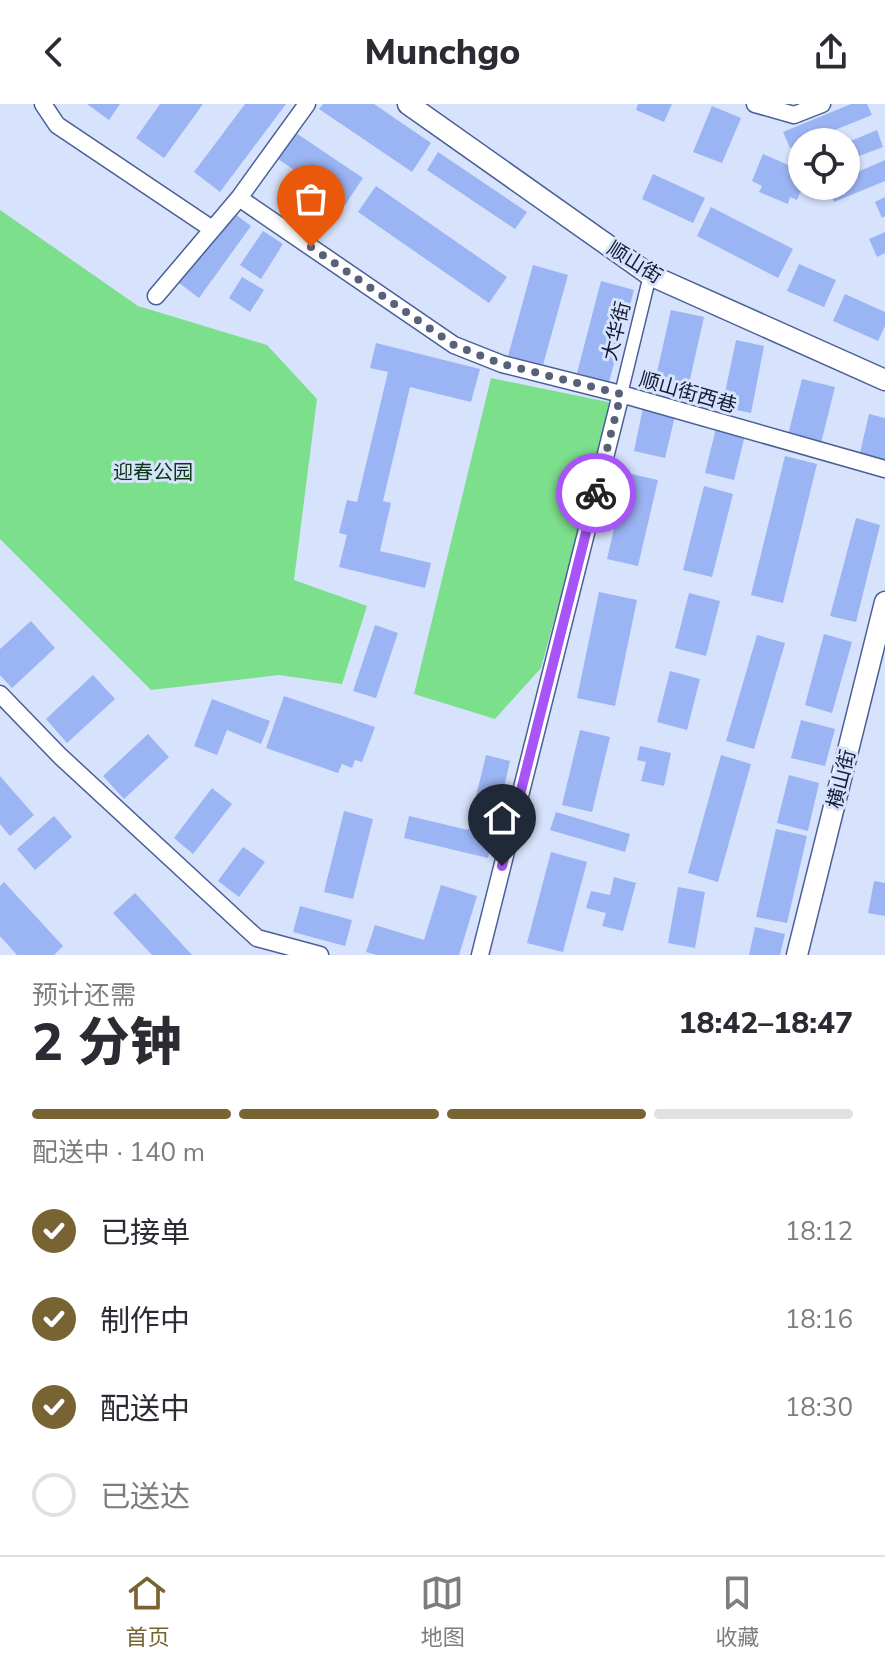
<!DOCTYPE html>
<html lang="zh">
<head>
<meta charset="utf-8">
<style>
  body { margin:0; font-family:"Nunito Sans","Noto Sans SC",sans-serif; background:#f2f2f3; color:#2b2b33; height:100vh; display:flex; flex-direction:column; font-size:30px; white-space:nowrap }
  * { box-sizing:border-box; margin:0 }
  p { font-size:26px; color:#7c7c81 }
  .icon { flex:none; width:44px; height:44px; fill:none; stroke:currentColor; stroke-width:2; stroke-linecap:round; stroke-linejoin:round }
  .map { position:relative; height:851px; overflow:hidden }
  .sheet { display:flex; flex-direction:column; background:#fff; flex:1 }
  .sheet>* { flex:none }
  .controls { position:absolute; left:788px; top:24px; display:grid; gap:16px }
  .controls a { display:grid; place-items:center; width:72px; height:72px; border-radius:50%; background:#fff; box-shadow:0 2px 6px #0004; font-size:40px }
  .pin { position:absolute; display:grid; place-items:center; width:68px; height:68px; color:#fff; margin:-82px -34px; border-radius:50% 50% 50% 0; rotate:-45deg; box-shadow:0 0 8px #0007 }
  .pin .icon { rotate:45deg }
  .courier { position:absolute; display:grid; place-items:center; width:80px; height:80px; margin:-40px; border:6px solid #a855f7; border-radius:50%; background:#fff; color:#222; box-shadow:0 2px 10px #0007 }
  .summary em { font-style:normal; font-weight:800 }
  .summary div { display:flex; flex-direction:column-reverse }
  .summary { display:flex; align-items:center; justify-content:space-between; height:136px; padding:0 32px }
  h1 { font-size:52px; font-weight:800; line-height:60px }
  .bar { display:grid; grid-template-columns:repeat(4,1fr); gap:12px 8px; align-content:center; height:96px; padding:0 32px }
  .bar i { height:10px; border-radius:6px; background:#e1e1e2 }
  .bar .current { background:#786433 }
  .bar p { grid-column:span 4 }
  ol { padding:0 32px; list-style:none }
  li { display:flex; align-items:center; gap:24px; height:88px }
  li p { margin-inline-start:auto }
  li .icon { padding:8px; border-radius:50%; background:#786433; color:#fff; stroke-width:4 }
  li:last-child { color:#7c7c81 }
  li i { width:44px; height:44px; border:4px solid #e1e1e2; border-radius:50% }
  header { display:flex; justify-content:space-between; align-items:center; height:104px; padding:0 32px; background:#fff; font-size:36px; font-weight:800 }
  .dock { display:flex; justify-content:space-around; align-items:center; height:112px; border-top:2px solid #e1e1e2; background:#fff; font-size:22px; color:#7c7c81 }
  .dock a { display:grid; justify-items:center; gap:4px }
  .dock .current { color:#786433 }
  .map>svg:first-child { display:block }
  .green { fill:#7cdf8b }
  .building { fill:#9bb4f3 }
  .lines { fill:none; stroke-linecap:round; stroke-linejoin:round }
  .pedestrian-casing { stroke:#4a5f98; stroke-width:15 }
  .minor-casing { stroke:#4a5f98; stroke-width:19 }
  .tertiary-casing { stroke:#4a5f98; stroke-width:23 }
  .pedestrian { stroke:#fff; stroke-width:12 }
  .minor { stroke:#fff; stroke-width:16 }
  .tertiary { stroke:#fff; stroke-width:20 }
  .done { stroke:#58617a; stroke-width:8; stroke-dasharray:0 14.4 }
  .route { stroke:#a855f7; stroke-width:10 }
  .labels { text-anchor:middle; stroke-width:6; stroke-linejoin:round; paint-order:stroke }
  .street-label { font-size:20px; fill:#141c34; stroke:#d7e2fc }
  .park-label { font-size:20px; fill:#0c3716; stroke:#d7e2fc }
</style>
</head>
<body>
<header><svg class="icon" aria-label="back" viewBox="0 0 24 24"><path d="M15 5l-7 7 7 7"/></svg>Munchgo<svg class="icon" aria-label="share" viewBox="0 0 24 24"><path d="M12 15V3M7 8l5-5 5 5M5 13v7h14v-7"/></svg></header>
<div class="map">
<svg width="885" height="851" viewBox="0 0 885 851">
  <rect width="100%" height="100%" fill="#d7e2fc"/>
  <!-- green -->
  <path class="green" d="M0,106L138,202L267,241L317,295L294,476L367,502L342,580L279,571L151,586L0,435Z
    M491,274L613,299L541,564L495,615L414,590Z"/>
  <!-- building -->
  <path class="building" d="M87,0H120L109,16Z
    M160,0H203L164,54L136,34Z
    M245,0H286L220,88L194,68Z
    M323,0H374L431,39L412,68L319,5Z
    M638,0H672L664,18L636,6Z
    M851,0H867L872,11L790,44L783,28Z
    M712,2L741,14L722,59L693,48Z
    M877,26L883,43L846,57V39Z
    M296,29L363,74L345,101L278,55Z
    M438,48L527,108L515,125L427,66Z
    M763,50L802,67L803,82L797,96L790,93L788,100L759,88L762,82L752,77Z
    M885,56V77L834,98L828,82H846V73Z
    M653,70L705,94L693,119L642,95Z
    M376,82L507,173L489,199L358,108Z
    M885,93V112L882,114L875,98Z
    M711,103L793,145L778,174L697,132Z
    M231,107L251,122L199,194L179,179Z
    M263,127L283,140L261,175L240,161Z
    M885,128V149L877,153L869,135Z
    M799,160L836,176L824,203L787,187Z
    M533,161L568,171L543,261L508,252Z
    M242,173L264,186L250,208L229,194Z
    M601,177L634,186L609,278L577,269Z
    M845,190L885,208V222L878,237L833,217Z
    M671,206L704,213L686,293L653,286Z
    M736,236L764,242L751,309L722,303Z
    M376,239L480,265L471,298L410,283L383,397L391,399L380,447L431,459L425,484L339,463L347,431L339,429L347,396L357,398L388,268L370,264Z
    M802,275L835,283L821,339L788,331Z
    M643,304L675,312L665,354L634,347Z
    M869,310L885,314V355L860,349Z
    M717,320L746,327L734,376L705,369Z
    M785,352L817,360L783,499L751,491Z
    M627,369L658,376L638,462L607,455Z
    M704,382L733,390L712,473L683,466Z
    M856,414L880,421L856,518L830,512Z
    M599,488L637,496L615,602L577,594Z
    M689,489L720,497L706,552L675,544Z
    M31,517L55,544L12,584L0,571V545Z
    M375,521L398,529L376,594L353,587Z
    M824,530L852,538L832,609L805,601Z
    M757,531L785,539L754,645L726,637Z
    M670,567L700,575L687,626L657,618Z
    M93,571L115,595L67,639L46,615Z
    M284,592L375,623L362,658L355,656L352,664L342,660L338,669L266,644Z
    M212,595L270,617L261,640L227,626L217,651L194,642Z
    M801,616L835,625L825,662L791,654Z
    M580,626L610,633L592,708L562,701Z
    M148,630L169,653L124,695L103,672Z
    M640,642L671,649L664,682L641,677L646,658L637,656Z
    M486,651L510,657L488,754L404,734L409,712L468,726Z
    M721,651L751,660L718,778L688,769Z
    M789,671L819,679L808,727L777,719Z
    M0,672L34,711L10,732L0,720Z
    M212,684L232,700L193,750L174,734Z
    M344,707L373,715L353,795L324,788Z
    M556,708L630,730L625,748L550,726Z
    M54,712L72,733L35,766L17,745Z
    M776,725L807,732L787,819L756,813Z
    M243,743L265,758L239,793L218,777Z
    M551,748L587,758L563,848L527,839Z
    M614,773L636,779L623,827L602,822L606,809L586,804L591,787L610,791Z
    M874,777L885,779V812L868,809Z
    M4,778L63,842L54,851H17L0,832V782Z
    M441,781L477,792L459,851H377L366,848L375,821L424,836Z
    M678,783L705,788L695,844L668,839Z
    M135,789L192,851H152L113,809Z
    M300,802L352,816L345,842L293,828Z
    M755,823L785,830L780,851H749Z"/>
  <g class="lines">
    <!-- pedestrian casing -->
    <g class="pedestrian-casing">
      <path id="pedestrian" d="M621,290L650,171"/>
    </g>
    <!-- minor casing -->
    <g class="minor-casing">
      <path id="minor" d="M43,0L57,21L212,125
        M755,0L794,11L822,0
        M239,94L454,241L502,260L621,290L885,365
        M156,192L239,94L307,0
        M0,590L60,652L257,834L320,851
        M480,851L621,290"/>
    </g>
    <!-- tertiary casing -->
    <g class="tertiary-casing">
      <path id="tertiary" d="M408,0L650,171L885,276
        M797,851L885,498"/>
    </g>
    <!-- pedestrian -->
    <use href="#pedestrian" class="pedestrian"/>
    <!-- minor -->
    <use href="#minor" class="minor"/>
    <!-- tertiary -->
    <use href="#tertiary" class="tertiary"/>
  </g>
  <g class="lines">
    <!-- done -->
    <path class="done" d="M311,143L454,241L502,260L621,290L596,389"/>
    <!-- route -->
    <path class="route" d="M502,762L596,389"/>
  </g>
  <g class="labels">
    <!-- street labels -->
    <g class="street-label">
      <text transform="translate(635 158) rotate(32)" y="7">顺山街</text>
      <text transform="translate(616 227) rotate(-76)" y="7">大华街</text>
      <text transform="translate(688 288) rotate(16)" y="7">顺山街西巷</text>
      <text transform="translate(841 675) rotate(-76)" y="7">横山街</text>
    </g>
    <!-- park labels -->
    <g class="park-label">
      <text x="153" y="375">迎春公园</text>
    </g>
  </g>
</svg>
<div class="controls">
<a><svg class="icon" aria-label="locate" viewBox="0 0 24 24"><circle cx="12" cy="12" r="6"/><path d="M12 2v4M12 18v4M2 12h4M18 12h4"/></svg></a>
</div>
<div class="pin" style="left:311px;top:143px;background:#ea580c"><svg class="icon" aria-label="bag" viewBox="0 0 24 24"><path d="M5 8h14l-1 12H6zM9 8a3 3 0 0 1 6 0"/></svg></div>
<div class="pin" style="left:502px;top:762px;background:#1f2937"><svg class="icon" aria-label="home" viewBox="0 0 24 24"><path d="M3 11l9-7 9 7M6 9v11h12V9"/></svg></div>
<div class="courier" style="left:596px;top:389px"><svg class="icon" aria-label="bike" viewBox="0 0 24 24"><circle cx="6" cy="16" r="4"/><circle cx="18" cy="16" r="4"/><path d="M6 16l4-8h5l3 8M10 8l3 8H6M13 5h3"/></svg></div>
</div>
<section class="sheet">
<div class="summary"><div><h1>2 分钟</h1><p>预计还需</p></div><em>18:42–18:47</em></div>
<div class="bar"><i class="current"></i><i class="current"></i><i class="current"></i><i></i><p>配送中 · 140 m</p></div>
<ol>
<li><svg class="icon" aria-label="check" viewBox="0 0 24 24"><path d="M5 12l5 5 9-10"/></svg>已接单<p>18:12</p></li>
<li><svg class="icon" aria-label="check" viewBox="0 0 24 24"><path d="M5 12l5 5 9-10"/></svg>制作中<p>18:16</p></li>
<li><svg class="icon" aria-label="check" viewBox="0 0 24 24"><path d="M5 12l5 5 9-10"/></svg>配送中<p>18:30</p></li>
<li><i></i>已送达</li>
</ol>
</section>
<nav class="dock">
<a class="current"><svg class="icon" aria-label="home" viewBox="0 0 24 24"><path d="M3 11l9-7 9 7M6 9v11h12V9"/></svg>首页</a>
<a><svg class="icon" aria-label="map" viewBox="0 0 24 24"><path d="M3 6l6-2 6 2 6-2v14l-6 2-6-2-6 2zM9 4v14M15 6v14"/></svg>地图</a>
<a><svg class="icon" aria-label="saved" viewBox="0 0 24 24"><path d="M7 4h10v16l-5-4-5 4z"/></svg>收藏</a>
</nav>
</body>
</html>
